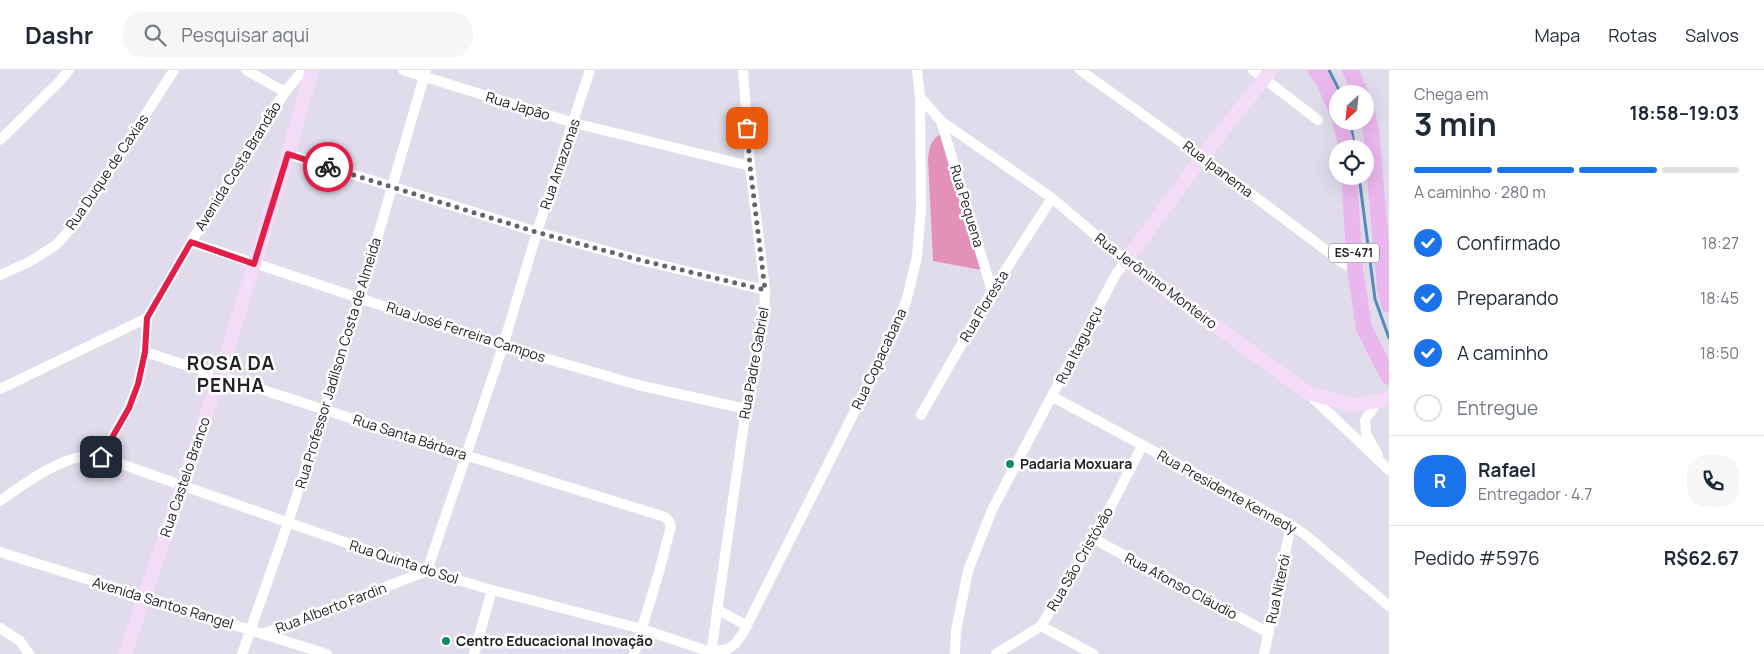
<!DOCTYPE html>
<html lang="pt">
<head>
<meta charset="utf-8">
<style>
  body { margin:0; font-family:Manrope,sans-serif; background:#f6f6f7; color:#1f2937; height:100vh; display:flex; flex-direction:column; font-size:19px; white-space:nowrap }
  * { box-sizing:border-box; margin:0 }
  p { font-size:16px; color:#747a83 }
  .icon { flex:none; width:28px; height:28px; fill:none; stroke:currentColor; stroke-width:2; stroke-linecap:round; stroke-linejoin:round }
  .map { position:relative; flex:1; overflow:hidden }
  .drawer { display:flex; flex-direction:column; background:#fff; width:375px }
  .drawer>* { flex:none }
  .needle { width:32px; rotate:207deg }
  .fabs { position:absolute; left:1329px; top:15px; display:grid; gap:10px }
  .fabs a { display:grid; place-items:center; width:45px; height:45px; border-radius:50%; background:#fff; box-shadow:0 5px 20px #0002; font-size:25px }
  .pin { position:absolute; display:grid; place-items:center; width:42px; height:42px; color:#fff; margin:-21px; border-radius:10px; box-shadow:0 2px 8px #0006 }
  .courier { position:absolute; display:grid; place-items:center; width:50px; height:50px; margin:-25px; border:4px solid #e11d48; border-radius:50%; background:#fff; color:#222; box-shadow:0 1px 6px #0007 }
  .overview em { font-style:normal; font-weight:700 }
  .overview div { display:flex; flex-direction:column-reverse }
  .overview { display:flex; align-items:center; justify-content:space-between; height:85px; padding:0 25px }
  h1 { font-size:32px; font-weight:700; line-height:38px }
  .bar { display:grid; grid-template-columns:repeat(4,1fr); gap:8px 5px; align-content:center; height:60px; padding:0 25px }
  .bar i { height:6px; border-radius:4px; background:#e0e1e3 }
  .bar .selected { background:#1a73e8 }
  .bar p { grid-column:span 4 }
  .line { display:flex; align-items:center; gap:12px; padding:0 25px; border-top:1px solid #e0e1e3 }
  .line div { flex:1 }
  .round { display:grid; place-items:center; flex:none; width:52px; height:52px; border-radius:20px; background:#f6f6f7 }
  ol { padding:0 25px; list-style:none }
  li { display:flex; align-items:center; gap:15px; height:55px }
  li p { margin-inline-start:auto }
  li .icon { padding:5px; border-radius:50%; background:#1a73e8; color:#fff; stroke-width:4 }
  li:last-child { color:#747a83 }
  li i { width:28px; height:28px; border:2px solid #e0e1e3; border-radius:50% }
  header { display:flex; align-items:center; gap:30px; box-sizing:border-box; height:70px; padding:0 25px; background:#fff; border-bottom:1px solid #e0e1e3 }
  header strong { font-size:24px }
  nav { display:flex; gap:28px; margin-inline-start:auto; font-size:18px }
  .search { width:350px; height:45px; background:#f6f6f7; display:flex; align-items:center; gap:12px; box-sizing:border-box; padding:0 18px; border-radius:20px; color:#747a83; font-size:19px }
  main { display:flex; flex:1; min-height:0 }
  .map>svg:first-child { display:block }
  .green { fill:#e491b9 }
  .lines { fill:none; stroke-linecap:round; stroke-linejoin:round }
  .stream { stroke:#558bbb; stroke-width:3 }
  .street { stroke:#fff; stroke-width:10 }
  .secondary { stroke:#f4dbf7; stroke-width:14 }
  .primary { stroke:#eab6ee; stroke-width:16 }
  .done { stroke:#65636c; stroke-width:5; stroke-dasharray:0 9 }
  .route { stroke:#e11d48; stroke-width:6 }
  .poi-dot { fill:#158868; stroke:#fff; stroke-width:2 }
  .labels { text-anchor:middle; stroke-width:5; stroke-linejoin:round; paint-order:stroke }
  .shield { fill:#fff; stroke:#656468; stroke-width:1 }
  .shield-label { font-size:12px; font-weight:bold; fill:#232227 }
  .street-label { font-size:14px; fill:#232227; stroke:#fff }
  .poi-label { font-size:14px; font-weight:bold; fill:#232227; stroke:#fff; text-anchor:start }
  .district-label { font-size:19px; font-weight:bold; letter-spacing:1px; fill:#232227; stroke:#fff }
</style>
</head>
<body>
<header>
<strong>Dashr</strong>
<div class="search"><svg class="icon" aria-label="search" viewBox="0 0 24 24"><circle cx="10" cy="10" r="6"/><path d="M15 15l6 6"/></svg>Pesquisar aqui</div>
<nav><a>Mapa</a><a>Rotas</a><a>Salvos</a></nav>
</header>
<main>
<div class="map">
<svg width="1389" height="584" viewBox="0 0 1389 584">
  <rect width="100%" height="100%" fill="#e0dceb"/>
  <!-- green -->
  <path class="green" d="M939,65H941L981,200L933,191L928,88C929,79 931,70 939,65Z"/>
  <g class="lines">
    <!-- stream -->
    <path class="stream" d="M1329,0L1341,24
      M1350,51L1355,79
      M1359,106L1375,229L1389,268"/>
    <!-- street -->
    <path class="street" d="M246,0L285,22
      M403,0L574,53L750,96
      M1080,0L1202,87L1343,193L1355,199
      M1253,0L1318,50
      M920,27L941,51L1052,128L1126,191L1116,204L992,440L968,501L956,561L955,584
      M941,51L992,221
      M0,70L60,11L69,0
      M288,84L537,162L636,189L765,220
      M191,172L503,276L638,315L746,339
      M0,205L29,192L56,175L76,153L174,0
      M145,282L465,385L665,447L669,451L671,456L659,502L634,584
      M0,319L147,248
      M1310,325L1389,400
      M1053,327L1291,455L1307,466L1389,536
      M1378,331L1365,350L1366,364L1378,385
      M921,345L992,221L1052,128
      M101,387L129,337L138,314L145,282L147,248L191,172L285,22L303,0
      M0,431C23,415 57,389 86,386C90,386 96,387 101,387L427,501L492,520L642,559L711,582L728,579L736,573L743,563L876,299L906,232L917,187L921,139L920,27L917,0
      M1094,469L1269,563
      M0,482L327,584
      M717,539L747,556
      M1041,556L1093,584
      M0,558L20,571L29,584
      M263,564L427,501L503,276L537,162L590,0
      M242,584L288,453L360,227L426,0
      M474,584L492,520
      M711,584L746,339L764,248L765,220L750,96L743,0
      M996,584L1041,556L1094,469L1142,376
      M1264,584L1291,455"/>
    <!-- secondary -->
    <path class="secondary" d="M1271,0L1202,87L1126,191L1308,323L1352,335L1378,331L1389,328
      M125,584L220,305L288,84L312,0"/>
    <!-- primary -->
    <path class="primary" d="M1316,0L1324,12L1338,44
      M1350,0L1361,24
      M1365,35L1371,60L1385,219L1389,235
      M1340,51L1347,79
      M1349,106L1355,199L1364,258L1389,307"/>
  </g>
  <g class="lines">
    <!-- done -->
    <path class="done" d="M328,97L536,162L636,189L765,220L750,96L747,58"/>
    <!-- route -->
    <path class="route" d="M101,387L129,338L138,314L145,282L147,248L191,172L254,194L288,84L328,97"/>
  </g>
  <!-- markers -->
  <g class="poi-dot">
    <circle cx="1010" cy="394" r="5"/>
    <circle cx="446" cy="571" r="5"/>
  </g>
  <g class="labels">
    <!-- shield labels -->
    <rect class="shield" x="1329" y="173.5" width="50" height="19" rx="4"/>
    <g class="shield-label">
      <text x="1354" y="187">ES-471</text>
    </g>
    <!-- street labels -->
    <g class="street-label">
      <text transform="translate(518 36) rotate(17)" y="5">Rua Japão</text>
      <text transform="translate(560 94) rotate(-71)" y="5">Rua Amazonas</text>
      <text transform="translate(238 96) rotate(-58)" y="5">Avenida Costa Brandão</text>
      <text transform="translate(1218 99) rotate(37)" y="5">Rua Ipanema</text>
      <text transform="translate(107 102) rotate(-56)" y="5">Rua Duque de Caxias</text>
      <text transform="translate(967 136) rotate(73)" y="5">Rua Pequena</text>
      <text transform="translate(1156 211) rotate(37)" y="5">Rua Jerônimo Monteiro</text>
      <text transform="translate(984 236) rotate(-59)" y="5">Rua Floresta</text>
      <text transform="translate(466 262) rotate(18)" y="5">Rua José Ferreira Campos</text>
      <text transform="translate(1079 275) rotate(-63)" y="5">Rua Itaguaçu</text>
      <text transform="translate(879 289) rotate(-65)" y="5">Rua Copacabana</text>
      <text transform="translate(338 293) rotate(-73)" y="5">Rua Professor Jadilson Costa de Almeida</text>
      <text transform="translate(754 293) rotate(-80)" y="5">Rua Padre Gabriel</text>
      <text transform="translate(410 367) rotate(18)" y="5">Rua Santa Bárbara</text>
      <text transform="translate(185 407) rotate(-71)" y="5">Rua Castelo Branco</text>
      <text transform="translate(1227 422) rotate(29)" y="5">Rua Presidente Kennedy</text>
      <text transform="translate(1080 489) rotate(-60)" y="5">Rua São Cristóvão</text>
      <text transform="translate(404 492) rotate(18)" y="5">Rua Quinta do Sol</text>
      <text transform="translate(1181 516) rotate(28)" y="5">Rua Afonso Cláudio</text>
      <text transform="translate(1278 519) rotate(-78)" y="5">Rua Niterói</text>
      <text transform="translate(163 533) rotate(17)" y="5">Avenida Santos Rangel</text>
      <text transform="translate(331 538) rotate(-21)" y="5">Rua Alberto Fardin</text>
    </g>
    <!-- poi labels -->
    <g class="poi-label">
      <text x="1020" y="399">Padaria Moxuara</text>
      <text x="456" y="576">Centro Educacional Inovação</text>
    </g>
    <!-- district labels -->
    <g class="district-label">
      <text x="231" y="300">ROSA DA<tspan x="231" dy="22">PENHA</tspan></text>
    </g>
  </g>
</svg>
<div class="fabs">
<a><svg class="needle" viewBox="-14 -14 28 28"><path d="M0-13l5 13h-10z" fill="#e53935"/><path d="M0 13l5-13h-10z" fill="#747a83"/></svg></a>
<a><svg class="icon" aria-label="locate" viewBox="0 0 24 24"><circle cx="12" cy="12" r="6"/><path d="M12 2v4M12 18v4M2 12h4M18 12h4"/></svg></a>
</div>
<div class="pin" style="left:747px;top:58px;background:#ea580c"><svg class="icon" aria-label="bag" viewBox="0 0 24 24"><path d="M5 8h14l-1 12H6zM9 8a3 3 0 0 1 6 0"/></svg></div>
<div class="pin" style="left:101px;top:387px;background:#1f2937"><svg class="icon" aria-label="home" viewBox="0 0 24 24"><path d="M3 11l9-7 9 7M6 9v11h12V9"/></svg></div>
<div class="courier" style="left:328px;top:97px"><svg class="icon" aria-label="bike" viewBox="0 0 24 24"><circle cx="6" cy="16" r="4"/><circle cx="18" cy="16" r="4"/><path d="M6 16l4-8h5l3 8M10 8l3 8H6M13 5h3"/></svg></div>
</div>
<section class="drawer">
<div class="overview"><div><h1>3 min</h1><p>Chega em</p></div><em>18:58–19:03</em></div>
<div class="bar"><i class="selected"></i><i class="selected"></i><i class="selected"></i><i></i><p>A caminho · 280 m</p></div>
<ol>
<li><svg class="icon" aria-label="check" viewBox="0 0 24 24"><path d="M5 12l5 5 9-10"/></svg>Confirmado<p>18:27</p></li>
<li><svg class="icon" aria-label="check" viewBox="0 0 24 24"><path d="M5 12l5 5 9-10"/></svg>Preparando<p>18:45</p></li>
<li><svg class="icon" aria-label="check" viewBox="0 0 24 24"><path d="M5 12l5 5 9-10"/></svg>A caminho<p>18:50</p></li>
<li><i></i>Entregue</li>
</ol>
<div class="line" style="height:90px"><b class="round" style="background:#1a73e8;color:#fff">R</b><div><b>Rafael</b><p>Entregador · 4.7</p></div><a class="round"><svg class="icon" aria-label="phone" viewBox="0 0 24 24"><path d="M5 4h4l2 5-3 2q2 4 5 5l2-3 5 2v4C11 20 4 13 5 4z"/></svg></a></div>
<div class="line" style="height:65px"><div>Pedido #5976</div><b>R$62.67</b></div>
</section>
</main>
</body>
</html>
